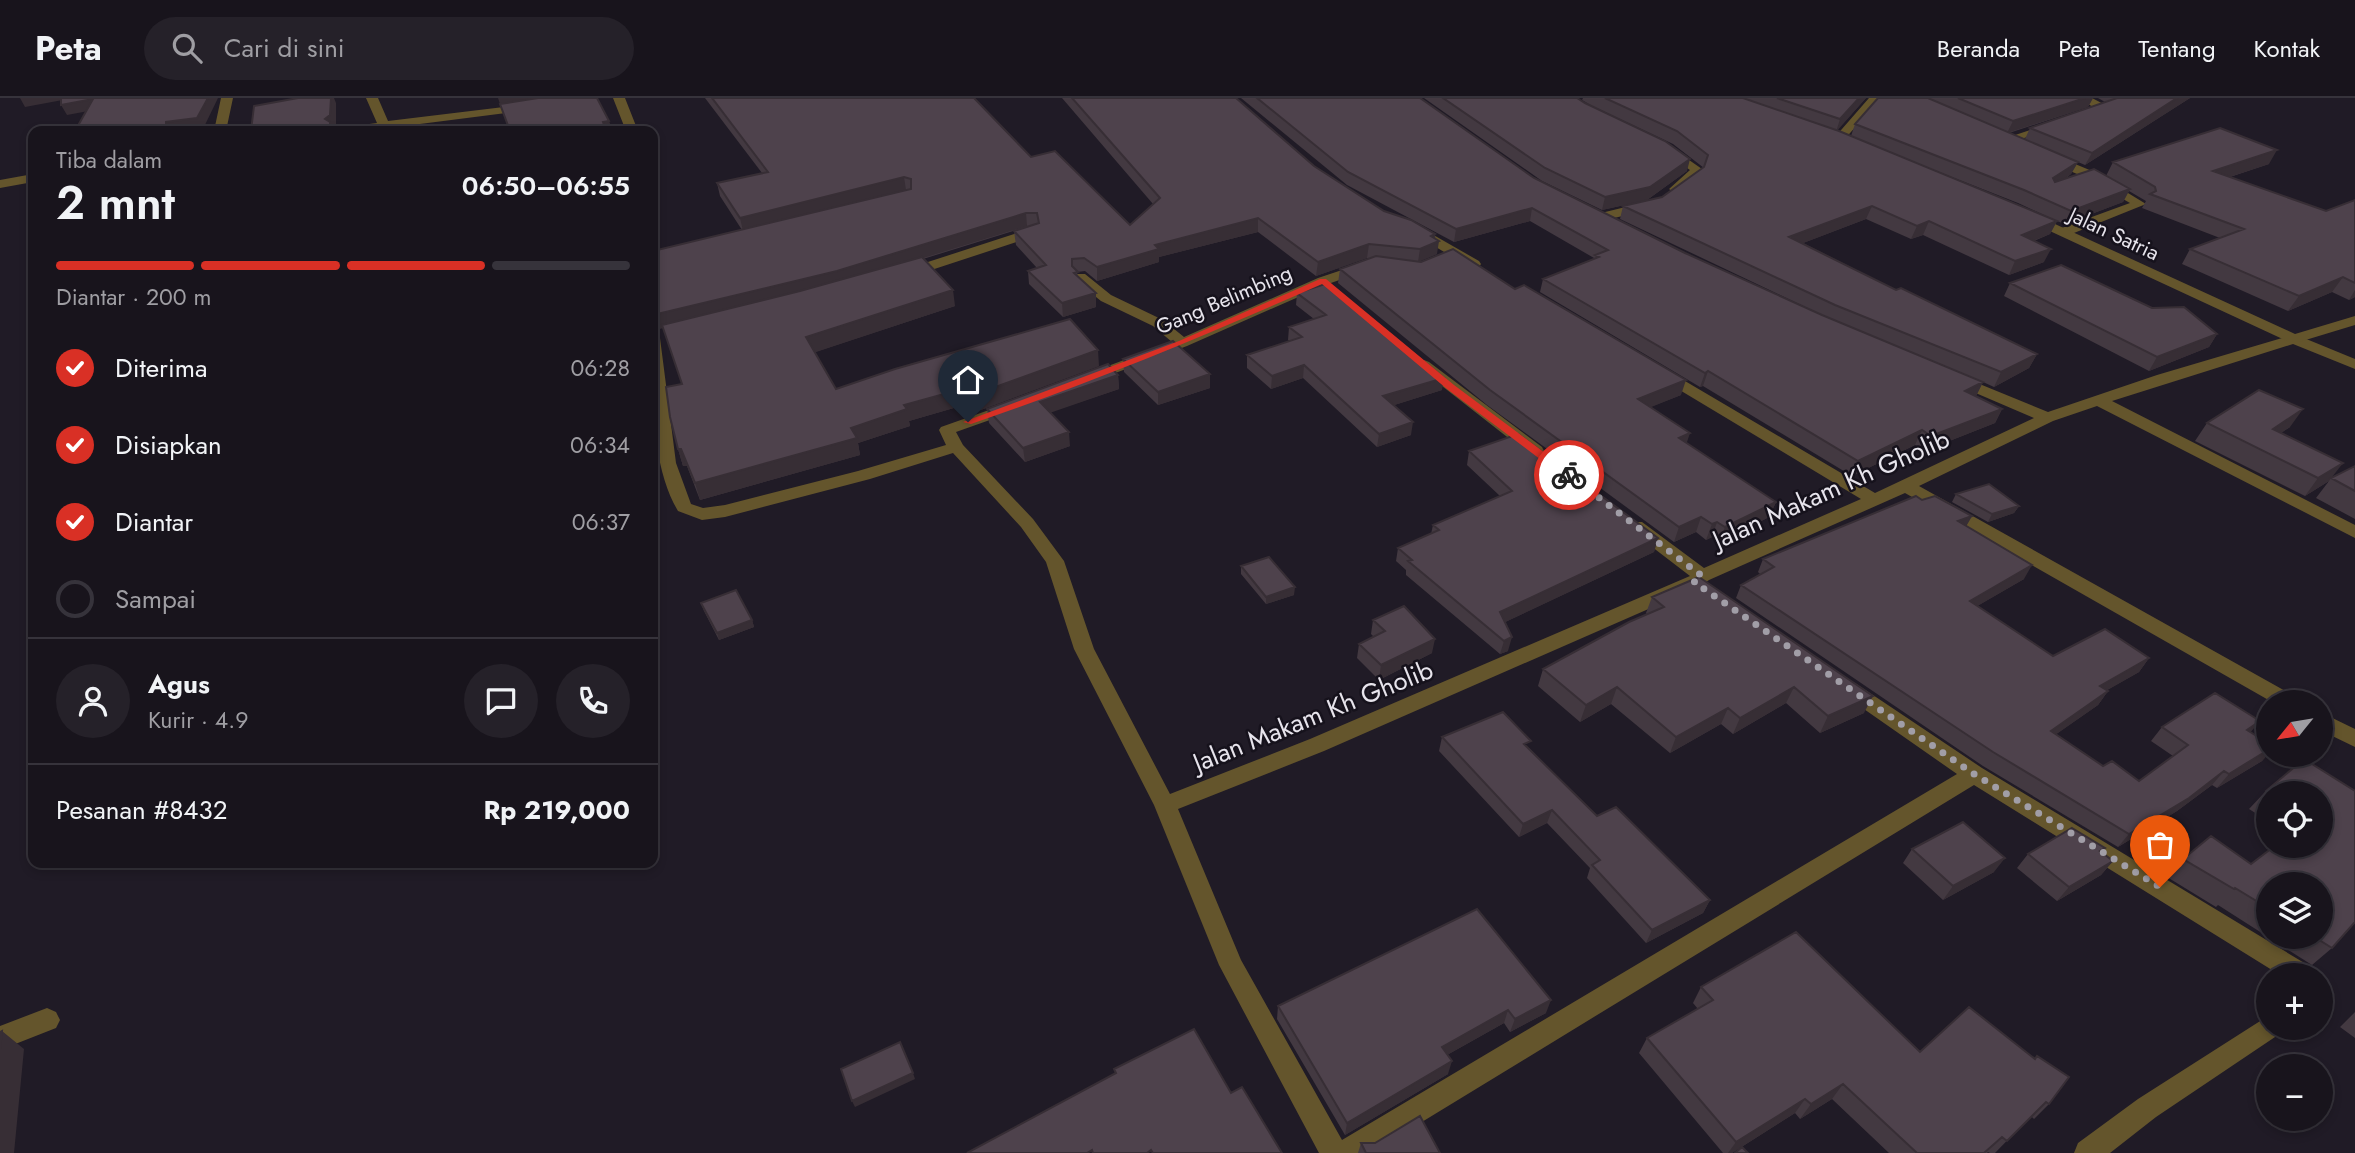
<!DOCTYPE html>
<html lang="id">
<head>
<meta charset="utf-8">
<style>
  body { margin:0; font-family:Jost,sans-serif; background:#252129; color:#f1f3f6; height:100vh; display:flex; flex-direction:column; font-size:26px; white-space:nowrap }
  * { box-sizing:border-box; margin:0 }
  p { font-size:23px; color:#9f9ea3 }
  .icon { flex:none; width:38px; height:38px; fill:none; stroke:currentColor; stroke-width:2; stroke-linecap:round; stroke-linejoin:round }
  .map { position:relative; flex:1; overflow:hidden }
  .details { position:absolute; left:28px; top:28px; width:630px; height:742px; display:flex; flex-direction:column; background:#18141c; border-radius:14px; box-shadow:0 4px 10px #0003,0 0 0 2px #36333b }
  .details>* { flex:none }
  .needle { width:46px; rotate:240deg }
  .controls { position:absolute; left:2256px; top:592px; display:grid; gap:14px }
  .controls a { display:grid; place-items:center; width:77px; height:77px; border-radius:50%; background:#18141c; box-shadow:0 4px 10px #0003,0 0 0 2px #36333b; font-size:35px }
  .pin { position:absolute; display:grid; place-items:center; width:60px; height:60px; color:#fff; margin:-72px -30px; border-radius:50% 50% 50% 0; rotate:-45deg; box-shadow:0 0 7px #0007 }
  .pin .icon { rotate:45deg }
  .courier { position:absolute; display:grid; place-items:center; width:70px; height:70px; margin:-35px; border:5px solid #d93025; border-radius:50%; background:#fff; color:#222; box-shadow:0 2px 9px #0007 }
  .overview em { font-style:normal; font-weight:600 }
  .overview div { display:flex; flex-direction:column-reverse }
  .overview { display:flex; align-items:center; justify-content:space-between; height:119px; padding:0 28px }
  h1 { font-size:46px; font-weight:600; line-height:52px }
  .bar { display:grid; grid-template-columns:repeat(4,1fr); gap:10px 7px; align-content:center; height:84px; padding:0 28px }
  .bar i { height:9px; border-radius:5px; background:#36333b }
  .bar .on { background:#d93025 }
  .bar p { grid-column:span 4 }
  .line { display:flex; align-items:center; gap:18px; padding:0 28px; border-top:2px solid #36333b }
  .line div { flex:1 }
  .round { display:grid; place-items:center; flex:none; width:74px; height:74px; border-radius:37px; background:#252129 }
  ol { padding:0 28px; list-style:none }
  li { display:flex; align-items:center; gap:21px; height:77px }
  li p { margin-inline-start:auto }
  li .icon { padding:7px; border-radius:50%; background:#d93025; color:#fff; stroke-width:4 }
  li:last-child { color:#9f9ea3 }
  li i { width:38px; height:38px; border:4px solid #36333b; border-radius:50% }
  header { display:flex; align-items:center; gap:42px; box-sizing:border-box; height:98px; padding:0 35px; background:#18141c; border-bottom:2px solid #36333b }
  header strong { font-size:33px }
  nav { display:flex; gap:38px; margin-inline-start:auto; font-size:24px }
  .search { width:490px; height:63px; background:#252129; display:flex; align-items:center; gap:18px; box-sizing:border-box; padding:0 24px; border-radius:38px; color:#9f9ea3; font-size:26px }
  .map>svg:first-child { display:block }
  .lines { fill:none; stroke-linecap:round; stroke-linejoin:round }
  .minor { fill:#64552c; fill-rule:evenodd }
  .tertiary { fill:#64552c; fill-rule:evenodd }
  .wall { fill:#433941; fill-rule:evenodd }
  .shaded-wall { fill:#372e35 }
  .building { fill:#4e424c; stroke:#372e35; stroke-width:2 }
  .route { fill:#d93025 }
  .done { stroke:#a19ea7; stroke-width:7; stroke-dasharray:0 12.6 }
  .labels { text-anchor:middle; stroke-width:5; stroke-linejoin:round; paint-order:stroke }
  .far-street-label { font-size:21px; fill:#e7e4ec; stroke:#16121c }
  .street-label { font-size:26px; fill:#e7e4ec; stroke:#16121c }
</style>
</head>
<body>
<header>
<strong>Peta</strong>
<div class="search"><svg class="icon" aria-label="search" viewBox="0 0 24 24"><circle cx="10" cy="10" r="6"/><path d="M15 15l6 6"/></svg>Cari di sini</div>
<nav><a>Beranda</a><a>Peta</a><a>Tentang</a><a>Kontak</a></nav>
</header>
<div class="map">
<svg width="2355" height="1055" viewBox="0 0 2355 1055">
  <rect width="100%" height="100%" fill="#201b26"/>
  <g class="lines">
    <!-- minor -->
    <path class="minor" d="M221,0H233L226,33H214Z
      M366,0H378L388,23L529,6L535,9L529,12L365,33H333L339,30L377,25Z
      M613,0H625L638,33H626Z
      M1869,0H1881L1843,43H1835V39Z
      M2077,0H2092L2111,10L2093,17H2085V13L2095,10Z
      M2051,25L2057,28L2055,30L2009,45L2003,41Z
      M1669,48L1702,71L1699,80L1675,95L1669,91L1690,72L1665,55L1663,52Z
      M2051,56L2092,73L2146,106L2069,137H2059V131L2130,105L2084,79L2047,63L2045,60Z
      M33,76V84L0,90V82Z
      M1646,104L1652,108L1651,111L1602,123L1596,119L1597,116Z
      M1416,127L1479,163L1481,166L1479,169H1469L1411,134V128Z
      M1033,130L1038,131V137L910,179L905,180L898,176L900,173Z
      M1363,165L1370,169L1368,172L1328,186L1187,248L1094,283L1089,285L1081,280L1084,277L1172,244L1153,228L1101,203L1075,182V176H1085L1111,197L1163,222L1184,239L1318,180Z
      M653,236L660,240L676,365L691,406L703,410L725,407L858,373L946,347L939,332L941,329L1006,306H1018L1020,309L1018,312L956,334L963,347L1033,421L1064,463L1094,551L1170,696L1310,641L1690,478L1630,432L1627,428L1630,424H1642L1704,470L1861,401L1658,279L1655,276L1658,273H1668L1875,395L2034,320L1950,284L1947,281L1950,278H1960L2048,314L2157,277L2289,238H2299L2355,261V271L2293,246L2112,303L2355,427V440L2097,308L2053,323L1919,388L2296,599L2299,604H2272L1905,395L1709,482L1701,488L1324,653L1178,711L1241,862L1342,1042L1957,676L1841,595L1838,590L1841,585L1848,583L1855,585L1982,670L2311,869L2314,877H2280L1974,687L1371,1055H1319L1219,867L1154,707L1074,551L1046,464L1021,429L953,355L870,381L725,419L702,422L678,413C650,366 651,288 653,236Z
      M1424,262L1429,264L1542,349L1544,353L1542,357H1530L1419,270L1416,267L1419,264Z
      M2320,614L2355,631V649L2320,632Z
      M47,910L56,914L60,922L56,930L0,952V928Z
      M2268,918V929H2282L2278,937L2156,1019L2110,1055H2074L2078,1045L2138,1001Z"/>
    <!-- tertiary -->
    <path class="tertiary" d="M2029,114L2295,236L2355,218V227L2299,244H2289L2024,121L2023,118Z"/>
  </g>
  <!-- wall -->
  <path class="wall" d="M705,0H974L1031,59L1130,127L1153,106L1062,0H1236L1314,68L1384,113L1435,136L1437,156L1420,163L1681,297L1650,309L1687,345L1776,404L1769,419L1719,445L1712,439L1706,442L1696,434L1674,444L1487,307L1338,185L1340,171L1370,160H1367L1316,178L1258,134L1159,159V164L1097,183L1085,173L1077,174L1078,179L1096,209L1063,219L1029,186L1028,173L1037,170L1016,147L1014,133L1029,128L923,161L955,208L815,254L836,291L1099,268L978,313L971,305L909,323L910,328L858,345L860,357L700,402L687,368H683L678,351L682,286L663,230L653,232V153L742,132L720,98L717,85L762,75Z
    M1241,0H1420L1534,80L1685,155L1820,216L1620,121L1623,108L1662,99L1704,70L1673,46L1592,8L1582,2L1583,0H1866L1837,32L1851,38L1855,26L1878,0H2093L2088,9L2009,35L2025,41L2030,30L2105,4L2098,0H2190L2085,67L2078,64L2071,76L2066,80L2106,78L2113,64L2269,66L2230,79L2326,113L2355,102V199L2349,202L2332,194L2288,213L2182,166L2190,151L2220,140L2142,110L2146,103L2129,93L2123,104L2065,126L2057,123L2050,136L2034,143L2044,164L2009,177L1923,137L1911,141L1866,121L1803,145L1896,192L2037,256L2029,270L1994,289L1983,284L1976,298L2002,311L1995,325L1924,353L1915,347L1852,378L1703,288L1700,289L1540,194L1543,181L1594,162V160L1530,123L1454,144L1347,87ZM1916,65L2018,105L2057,123Z
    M1424,0H1577L1687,73L1647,102L1602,112L1542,83Z
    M2010,185L2217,236L2209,249L2149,273L2004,198Z
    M1297,195L1442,292L1394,307L1411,337L1377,349L1303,280L1271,291L1247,270V257L1290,243L1288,242L1289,229L1314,221L1296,207Z
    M1123,261L1210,276V290L1158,307L1124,274Z
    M1118,277L1119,291L1050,314L1070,348L1025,364L989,325L987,311Z
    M2207,325L2290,329L2281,335L2331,380L2355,368V421L2316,400L2329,383L2305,398L2195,343Z
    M1469,353L1658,440L1654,454L1505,524L1508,553L1500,556L1406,477V472L1396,463L1398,450L1431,436L1433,427L1500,398L1467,367Z
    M1956,396L2019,408L2014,415L1988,424L1952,404Z
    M1922,402L1972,418L1966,428L2024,481L1977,508L2053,558L2149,560L2139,574L2107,592L2108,593L2098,607L2056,636L2103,668L2139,683L2173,658L2151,643L2162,629L2260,623L2250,634L2268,645V656L2262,663L2217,690L2212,687L2177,713L2118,749L1983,668L1736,500L1741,487L1760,476L1758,474L1763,461Z
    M1241,468L1294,497L1266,506L1241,476Z
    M1652,499L1864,615L1820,635L1786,605L1733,636L1721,626L1670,655L1611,606L1580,624L1538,588L1543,571L1647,517L1646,515Z
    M701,505L752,522L754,529L719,542L704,513Z
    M1373,522L1432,555L1379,582L1357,560L1359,546L1374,539L1371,536Z
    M1442,639L1529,650L1597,718L1710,802L1703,815L1646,845L1587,780L1590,770L1547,725L1519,739L1439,653Z
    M2304,661L2355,693V825L2332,850L2312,867L2218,807L2216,809L2167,779L2183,761L2211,738L2251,766L2276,747H2320V695H2268V723L2249,711L2266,693ZM2268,786H2320V838H2268Z
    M1912,751L1994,774L1943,802L1903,765Z
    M2028,756L2113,763L2101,777L2057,803L2017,770Z
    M1477,811L1546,915L1510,934L1504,925L1447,957L1448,976L1345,1037L1277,921L1278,908Z
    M1701,889L1920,954L1969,909L2049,1006L2034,1021L2031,1018L1995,1055H1990L1988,1054L1987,1055H1889L1832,1001L1800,1021L1795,1015L1732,1055H1723L1639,955L1647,940L1698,911L1693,905Z
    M2355,914V940L2340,929Z
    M1361,1045L1440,1055H1358Z"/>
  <!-- shaded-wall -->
  <path class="shaded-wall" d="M20,0H67L68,1L25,9Z
    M208,0H218L203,31L185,33H166V24Z
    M331,0H334L336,5V29L333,31L334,33H330L325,21Z
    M498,0H544L500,6Z
    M1859,0H1866L1836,34L1840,21Z
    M2085,0H2093L2088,9L2007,35L2013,23Z
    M2177,0H2190L2085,67L2092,55Z
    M93,1L99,11L67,17L61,7Z
    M609,23L613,33H606L603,24Z
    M2277,52L2269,66L2205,87L2213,73Z
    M1690,61L1687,73L1647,102L1602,112L1605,99Z
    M2078,64L2071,76L2047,93L2053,80Z
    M904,79L906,92L743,133L740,120Z
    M2130,91L2123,104L2065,126L2071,113Z
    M1872,108L1866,121L1785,152L1789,139Z
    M1532,110L1530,123L1454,144L1456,131Z
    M1026,115L1027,128L839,186L653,232V217Z
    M1258,120V134L1159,159V164L1097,183V169L1155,147Z
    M1929,123L1923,137L1911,141L1917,128Z
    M2057,123L2050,136L2015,150L2022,137Z
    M1435,136L1434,145L1439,143L1437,156L1418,164L1420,151L1431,138Z
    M1369,146L1367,160L1316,178L1318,164Z
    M2051,151L2044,164L2009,177L2015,163Z
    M2343,179L2332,194L2288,213L2299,198Z
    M953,192L955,208L810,256L806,239Z
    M2355,192V199L2349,202Z
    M1096,195V209L1063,219L1062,205Z
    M2217,236L2209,249L2149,273L2157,259Z
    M1098,252L1099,268L978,313L976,296Z
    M2037,256L2029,270L1994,289L2001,274Z
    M1304,267L1303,280L1271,291L1272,278Z
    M1708,273L1703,288L1700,289L1705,275Z
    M1210,276V290L1158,307V294Z
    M1118,277L1119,291L1041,318L1040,304Z
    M1444,280L1442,292L1382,311L1383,298Z
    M1686,282L1681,297L1634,316L1638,301Z
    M1983,284L1976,298L1965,293Z
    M969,289L971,305L909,323L910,328L858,345L860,357L700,402L695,385L904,307Z
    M2002,311L1995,325L1924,353L1931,338Z
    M2303,311L2290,329L2260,349L2273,331Z
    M1413,324L1411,337L1377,349L1379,336Z
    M1922,332L1915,347L1852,378L1858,363Z
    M1069,334L1070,348L1025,364L1023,350Z
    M1690,335L1685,350L1679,340Z
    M678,351H681L687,368H683Z
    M2343,365L2329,383L2305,398L2318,380Z
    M1776,404L1769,419L1719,445L1725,429Z
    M2019,408L2014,415L1988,424L1992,416Z
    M1972,418L1964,432L1958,423Z
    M1701,419L1696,434L1674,444L1679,429Z
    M1717,424L1712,439L1706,442L1712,426Z
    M1658,440L1654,454L1497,528L1500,514Z
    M2032,467L2024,481L1962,517L1970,503Z
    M1295,489L1294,497L1266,506V499Z
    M752,522L754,529L719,542L717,535Z
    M1512,539L1508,553L1500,556L1504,543Z
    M1435,541L1432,555L1379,582L1381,567Z
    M2149,560L2139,574L2090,602L2100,588Z
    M1617,589L1611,606L1580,624L1586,607Z
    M1794,589L1786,605L1733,636L1740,620Z
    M2108,593L2098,607L2041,647L2051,633Z
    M1873,598L1864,615L1820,635L1828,618Z
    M1728,610L1721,626L1670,655L1676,639Z
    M2260,623L2248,637L2247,632Z
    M2268,652V656L2262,663L2217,690L2229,676Z
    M2224,673L2212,687L2177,713L2118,749L2129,736Z
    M1552,712L1547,725L1519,739L1523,726Z
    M2005,760L1994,774L1943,802L1953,788Z
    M2113,763L2101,777L2057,803L2069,789Z
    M1710,802L1703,815L1646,845L1652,832Z
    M1551,902L1546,915L1510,934L1515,921Z
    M1508,912L1504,925L1438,962L1442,949Z
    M2,933L24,951L14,1055H0V951Z
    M1452,963L1448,976L1345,1037L1347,1025Z
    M913,975L915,981L855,1009L852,1003Z
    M1843,986L1832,1001L1800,1021L1811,1006Z
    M1805,1001L1795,1015L1732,1055H1728L1736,1044Z"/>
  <!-- building -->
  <path class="building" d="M61,0H208L197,20L166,24V33H75L93,1L61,7Z
    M298,0H331L330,17L325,21L330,24V33H251L254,8Z
    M538,0H597L609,23L603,24L606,33H510L500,6Z
    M712,0H974L1031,59L1055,53L1130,127L1160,100L1072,0H1236L1314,68L1384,113L1411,122L1435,136L1431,138L1439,143L1420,151L1369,146L1318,164L1258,120L1155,147L1159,151L1097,169L1084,160L1072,161V168L1078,174L1074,175L1096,195L1062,205L1028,173L1046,167L1014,133L1039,125L1037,115H1026L837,173L653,217V153L911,91V81L904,79L740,120L717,85L768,74Z
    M1257,0H1420L1534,80L1685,155L1822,217L1983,284L1965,293L2002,311L1931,338L1922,332L1858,363L1708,273L1705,275L1543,181L1599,159L1595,157L1608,152L1532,110L1456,131L1348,74Z
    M1443,0H1577L1585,5L1665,43L1690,61L1650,89L1605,99L1545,70Z
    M1605,0H1743L1839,33L2057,123L2022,137L2051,151L2015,163L1929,123L1917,128L1872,108L1789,139L1896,192L1901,190L2037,256L2001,274L1835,207L1623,108L1662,99L1704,69L1708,57L1677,33Z
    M1777,0H1859L1840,21Z
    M1878,0H1928L2078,64L2053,80L2055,84L2094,71L2130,91L2071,113L2024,92L1855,26Z
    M1958,0H2085L2013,23Z
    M2117,0H2177L2092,55L2030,30Z
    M2220,30L2277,52L2213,73L2326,113L2355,102V185L2343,179L2299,198L2190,151L2244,131L2150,96L2156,93L2155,89L2113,64Z
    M1453,151L1515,191L1524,187L1686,282L1638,301L1690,335L1679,340L1776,404L1725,429L1717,424L1712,426L1701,419L1679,429L1490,292L1340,171L1376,158L1421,164Z
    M922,159L953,192L806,239L836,291L895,271L1070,221L1098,252L976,296L969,289L904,307L907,311L851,330L857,340L695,385L681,351H678L670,319L666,289L682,286L662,227L800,193Z
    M2061,167L2152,210L2184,209L2217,236L2157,259L2010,185Z
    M1328,185L1444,280L1383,298L1413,324L1379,336L1304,267L1272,278L1247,257L1302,239L1289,229L1326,217L1297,195Z
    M1173,243L1210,276L1158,294L1123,261Z
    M1108,266L1118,277L1040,304L1069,334L1023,350L987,311Z
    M2259,292L2303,311L2273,331L2343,365L2318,380L2207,325Z
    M1518,336L1658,440L1500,514L1512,539L1504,543L1408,463L1412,462L1398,450L1439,432L1433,427L1512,393L1469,353Z
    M2355,368V393L2331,380Z
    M1989,386L2019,408L1992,416L1956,396Z
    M1916,398L1922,402L1935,398L1972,418L1958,423L2032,467L1970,503L2053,558L2105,531L2149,560L2100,588L2108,593L2051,633L2103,668L2112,663L2139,683L2188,647L2162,629L2215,595L2260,623L2247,632L2268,645V652L2229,676L2224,673L2189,700L2129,736L1993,654L1741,487L1774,469L1763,461Z
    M1269,459L1295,489L1266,499L1241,468Z
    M1699,479L1873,598L1828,618L1794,589L1740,620L1728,610L1676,639L1617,589L1586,607L1543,571L1629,524L1664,509L1652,499Z
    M736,492L752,522L717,535L701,505Z
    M1404,508L1435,541L1381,567L1359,546L1385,533L1373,522Z
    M1503,614L1531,643L1524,646L1597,718L1616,709L1710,802L1652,832L1592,767L1600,762L1552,712L1523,726L1442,639Z
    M2304,661L2355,693V824L2332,850L2313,838H2320V786H2268V810L2235,790L2234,791L2183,761L2211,738L2251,766L2276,747H2320V695H2268L2266,693Z
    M1963,724L2005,760L1953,788L1912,751Z
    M2072,730L2105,750L2100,753L2113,763L2069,789L2028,756Z
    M1477,811L1551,902L1515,921L1508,912L1442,949L1452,963L1347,1025L1278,908Z
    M1796,834L1920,954L1969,909L2035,961L2037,958L2069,979L2049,1006L2046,1004L2007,1043L2002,1039L1984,1055H1917L1843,986L1811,1006L1805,1001L1736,1044L1647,940L1713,902L1701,889Z
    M1194,931L1231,995L1242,989L1282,1055H1153L1151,1052L1147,1055H1093L1092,1052L1087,1055H967L1116,975L1114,971Z
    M2,933L0,951V934Z
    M900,944L913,975L852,1003L841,971Z
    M1420,1018L1440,1055H1366L1361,1045H1375Z
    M1742,1049L1748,1055H1735Z"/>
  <!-- route -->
  <path class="route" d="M1320,181H1326L1454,287L1572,375V380H1565L1447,291L1322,186C1207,237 1091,285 971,326L963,324L1179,243Z"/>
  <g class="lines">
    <!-- done -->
    <path class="done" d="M1569,377L1702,478L1694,484L1974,676L2160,789"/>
  </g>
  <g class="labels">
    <!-- far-street labels -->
    <g class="far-street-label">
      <text transform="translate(2114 136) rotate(25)" y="7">Jalan Satria</text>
      <text transform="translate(1224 202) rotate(-23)" y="7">Gang Belimbing</text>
    </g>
    <!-- street labels -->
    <g class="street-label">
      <text transform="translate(1831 391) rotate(-24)" y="9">Jalan Makam Kh Gholib</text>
      <text transform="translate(1313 618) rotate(-22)" y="9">Jalan Makam Kh Gholib</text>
    </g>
  </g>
</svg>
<div class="controls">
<a><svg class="needle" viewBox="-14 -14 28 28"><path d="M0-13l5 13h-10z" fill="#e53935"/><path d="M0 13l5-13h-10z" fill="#9f9ea3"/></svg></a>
<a><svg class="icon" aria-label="locate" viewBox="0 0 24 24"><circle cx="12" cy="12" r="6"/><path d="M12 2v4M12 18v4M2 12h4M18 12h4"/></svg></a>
<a><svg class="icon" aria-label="layers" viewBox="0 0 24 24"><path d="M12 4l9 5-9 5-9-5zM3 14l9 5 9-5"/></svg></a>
<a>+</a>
<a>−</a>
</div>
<div class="pin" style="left:2160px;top:789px;background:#ea580c"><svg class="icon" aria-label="bag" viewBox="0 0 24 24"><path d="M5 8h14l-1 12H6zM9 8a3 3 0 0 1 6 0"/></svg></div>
<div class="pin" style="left:968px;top:324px;background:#1f2937"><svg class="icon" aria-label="home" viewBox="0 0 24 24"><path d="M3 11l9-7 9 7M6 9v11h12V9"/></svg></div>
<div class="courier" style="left:1569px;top:377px"><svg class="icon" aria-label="bike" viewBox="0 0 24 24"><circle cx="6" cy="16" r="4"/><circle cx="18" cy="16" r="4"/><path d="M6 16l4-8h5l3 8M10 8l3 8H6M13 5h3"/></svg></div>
<section class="details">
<div class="overview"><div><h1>2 mnt</h1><p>Tiba dalam</p></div><em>06:50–06:55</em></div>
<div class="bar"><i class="on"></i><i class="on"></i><i class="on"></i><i></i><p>Diantar · 200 m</p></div>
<ol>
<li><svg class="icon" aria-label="check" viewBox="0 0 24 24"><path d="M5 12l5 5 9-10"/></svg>Diterima<p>06:28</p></li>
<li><svg class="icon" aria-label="check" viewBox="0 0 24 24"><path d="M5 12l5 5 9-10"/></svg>Disiapkan<p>06:34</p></li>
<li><svg class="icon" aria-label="check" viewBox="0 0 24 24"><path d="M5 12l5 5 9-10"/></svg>Diantar<p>06:37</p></li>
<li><i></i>Sampai</li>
</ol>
<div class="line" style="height:126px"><a class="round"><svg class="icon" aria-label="person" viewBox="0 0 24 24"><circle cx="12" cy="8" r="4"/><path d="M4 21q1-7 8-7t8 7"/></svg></a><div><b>Agus</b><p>Kurir · 4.9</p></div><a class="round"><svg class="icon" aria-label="chat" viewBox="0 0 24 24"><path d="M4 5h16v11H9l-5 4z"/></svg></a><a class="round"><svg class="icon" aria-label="phone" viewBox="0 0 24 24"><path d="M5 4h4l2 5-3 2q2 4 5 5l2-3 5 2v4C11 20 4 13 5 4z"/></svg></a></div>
<div class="line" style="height:91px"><div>Pesanan #8432</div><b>Rp 219,000</b></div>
</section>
</div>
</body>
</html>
